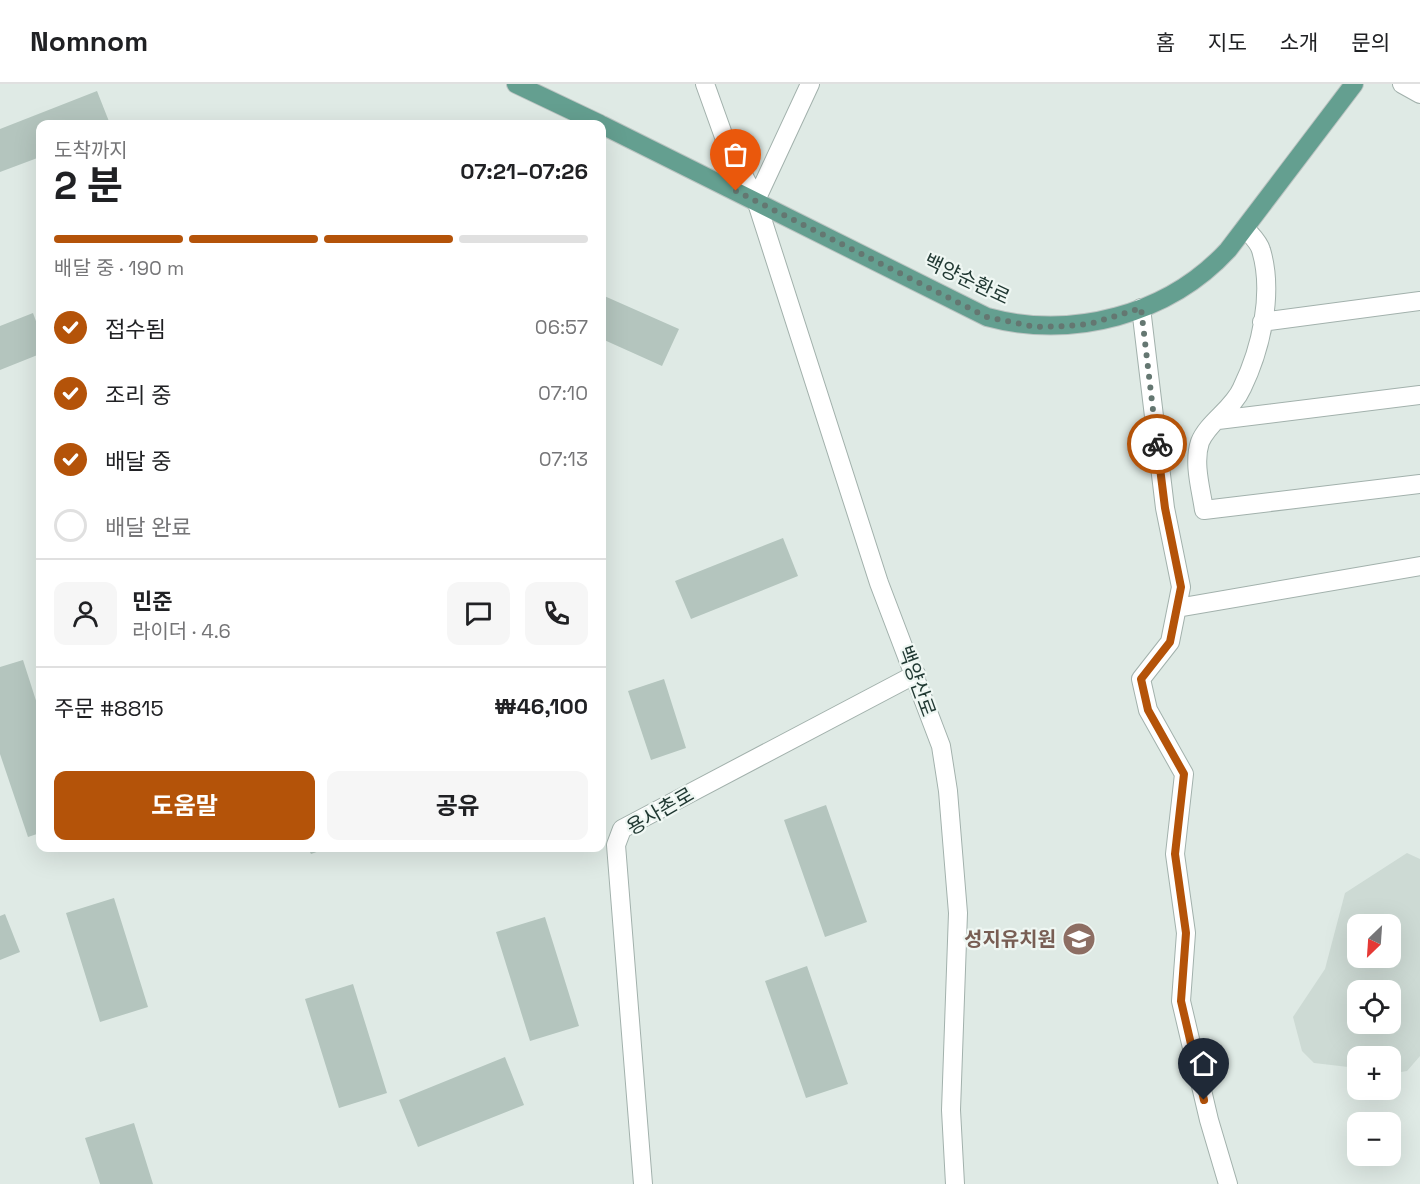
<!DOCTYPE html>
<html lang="ko">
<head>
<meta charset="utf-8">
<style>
  body { margin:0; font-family:"Space Grotesk","Noto Sans KR",sans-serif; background:#f6f6f6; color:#202124; height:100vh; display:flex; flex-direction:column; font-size:22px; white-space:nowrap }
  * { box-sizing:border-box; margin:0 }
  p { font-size:20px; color:#757577 }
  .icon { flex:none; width:33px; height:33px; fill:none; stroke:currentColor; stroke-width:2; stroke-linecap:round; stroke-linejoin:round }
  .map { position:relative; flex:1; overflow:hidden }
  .drawer { position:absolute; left:36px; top:36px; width:570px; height:732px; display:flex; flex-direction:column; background:#fff; border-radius:12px; box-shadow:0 6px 24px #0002 }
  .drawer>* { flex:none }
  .needle { width:39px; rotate:205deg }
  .tools { position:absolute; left:1347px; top:830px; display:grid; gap:12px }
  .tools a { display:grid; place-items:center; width:54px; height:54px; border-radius:12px; background:#fff; box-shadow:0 6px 24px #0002; font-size:30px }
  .pin { position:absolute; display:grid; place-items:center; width:51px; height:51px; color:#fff; margin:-62px -26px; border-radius:50% 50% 50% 0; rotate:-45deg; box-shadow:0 0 6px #0007 }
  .pin .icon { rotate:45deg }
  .courier { position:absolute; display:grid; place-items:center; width:60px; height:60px; margin:-30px; border:4px solid #b45309; border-radius:50%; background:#fff; color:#222; box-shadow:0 2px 8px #0007 }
  .overview em { font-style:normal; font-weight:700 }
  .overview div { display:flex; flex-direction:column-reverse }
  .overview { display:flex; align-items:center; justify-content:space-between; height:102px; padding:0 18px }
  h1 { font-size:39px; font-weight:700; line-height:45px }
  .bar { display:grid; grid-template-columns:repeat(4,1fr); gap:9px 6px; align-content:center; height:72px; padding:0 18px }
  .bar i { height:8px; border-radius:4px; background:#e0e0e0 }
  .bar .selected { background:#b45309 }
  .bar p { grid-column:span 4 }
  .line { display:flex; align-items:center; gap:15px; padding:0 18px; border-top:2px solid #e0e0e0 }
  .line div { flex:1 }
  .round { display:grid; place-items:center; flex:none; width:63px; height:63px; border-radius:12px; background:#f6f6f6 }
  ol { padding:0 18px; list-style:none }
  li { display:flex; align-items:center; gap:18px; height:66px }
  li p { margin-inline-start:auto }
  li .icon { padding:6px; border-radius:50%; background:#b45309; color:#fff; stroke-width:4 }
  li:last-child { color:#757577 }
  li i { width:33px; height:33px; border:3px solid #e0e0e0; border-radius:50% }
  .button { display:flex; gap:12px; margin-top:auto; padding:12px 18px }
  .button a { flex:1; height:69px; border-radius:12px; background:#b45309; color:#fff; font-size:24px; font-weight:700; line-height:69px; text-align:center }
  .button a+a { background:#f6f6f6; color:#202124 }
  header { display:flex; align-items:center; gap:36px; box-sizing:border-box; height:84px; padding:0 30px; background:#fff; border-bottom:2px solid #e0e0e0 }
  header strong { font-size:28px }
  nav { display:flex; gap:33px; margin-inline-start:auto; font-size:21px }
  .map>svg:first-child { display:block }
  .built { fill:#cddad4; fill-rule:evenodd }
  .building { fill:#b4c5be }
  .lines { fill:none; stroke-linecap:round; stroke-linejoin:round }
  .minor-casing { stroke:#a2b1ac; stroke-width:20 }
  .major-casing { stroke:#bcc4c2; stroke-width:20 }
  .minor { stroke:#fff; stroke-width:18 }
  .major { stroke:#649f90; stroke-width:18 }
  .done { stroke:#647771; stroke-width:6; stroke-dasharray:0 10.8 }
  .route { stroke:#b45309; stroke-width:8 }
  .labels { text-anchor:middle; stroke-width:4.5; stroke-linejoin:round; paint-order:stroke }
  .street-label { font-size:20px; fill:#213933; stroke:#eff7f3 }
  .education-label { font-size:20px; font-weight:bold; fill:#785e54; stroke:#eff7f3; text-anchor:end }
</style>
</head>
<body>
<header>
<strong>Nomnom</strong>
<nav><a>홈</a><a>지도</a><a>소개</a><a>문의</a></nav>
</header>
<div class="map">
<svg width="1420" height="1100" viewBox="0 0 1420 1100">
  <rect width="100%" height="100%" fill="#dfeae5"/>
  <!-- built -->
  <path class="built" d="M1407,769L1420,775V972L1407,987L1395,989L1391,988L1390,972H1358L1357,984L1314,979L1302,967L1293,933L1325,885L1345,809ZM1358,840H1390V873H1358ZM1358,906H1390V939H1358Z"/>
  <!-- building -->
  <path class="building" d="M97,7L110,40H40V73L0,88V45Z
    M602,211L679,245L662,282L602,255Z
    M33,229L40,248V270L0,286V242Z
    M783,454L798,492L691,535L675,497Z
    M23,576L40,629V749L28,753L0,670V583Z
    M664,595L686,664L651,676L628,607Z
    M826,721L867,838L825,853L784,736Z
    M308,764H328L311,770Z
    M114,814L148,923L100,938L66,829Z
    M5,830L20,868L0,876V832Z
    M545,833L579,942L530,957L496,848Z
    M807,882L848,1000L806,1014L765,897Z
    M353,900L387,1009L339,1024L305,915Z
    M505,973L524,1021L418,1063L399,1016Z
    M134,1039L153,1100H100L85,1054Z"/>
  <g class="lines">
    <!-- minor casing -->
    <g class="minor-casing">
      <path id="minor" d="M705,0L724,53L756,116L879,499L941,662L948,707L958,829L951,1026L955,1100
        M1402,0L1420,10
        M756,116L810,0
        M1245,144C1250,150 1259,158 1261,166C1274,209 1261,265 1242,304C1233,325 1208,338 1200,358C1193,379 1201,405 1204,426L1420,400
        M1141,224L1165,424L1181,503L1170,558L1141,595L1148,626L1184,690L1175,770L1186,849L1181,917L1209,1036L1228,1100
        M1262,238L1420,217
        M1218,336L1420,311
        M1177,524L1420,482
        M643,1100L616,761L622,745L916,590"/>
    </g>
    <!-- major casing -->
    <g class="major-casing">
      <path id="major" d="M516,0L600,40
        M602,41L987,233C1072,256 1168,231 1228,166L1354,0"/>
    </g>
    <!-- minor -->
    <use href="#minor" class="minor"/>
    <!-- major -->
    <use href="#major" class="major"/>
  </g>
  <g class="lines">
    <!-- done -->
    <path class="done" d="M736,107L987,233L1036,243L1067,242L1090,240L1141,224L1157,360"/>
    <!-- route -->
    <path class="route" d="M1157,360L1165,424L1181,503L1170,558L1141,595L1148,626L1184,690L1175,770L1186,849L1181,917L1204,1016"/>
  </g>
  <!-- icons -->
  <defs>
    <g id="school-disc" transform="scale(1.725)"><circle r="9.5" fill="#8d6e63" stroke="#eff7f3"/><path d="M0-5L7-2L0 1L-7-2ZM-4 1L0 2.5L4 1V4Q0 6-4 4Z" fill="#fff"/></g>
  </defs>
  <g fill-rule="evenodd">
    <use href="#school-disc" x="1079" y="855"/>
  </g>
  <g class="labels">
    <!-- street labels -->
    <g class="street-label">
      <text transform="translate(967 195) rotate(25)" y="7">백양순환로</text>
      <text transform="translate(917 597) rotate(70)" y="7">백양산로</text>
      <text transform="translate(660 727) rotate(-30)" y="7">용사촌로</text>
    </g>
    <!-- education labels -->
    <g class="education-label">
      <text x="1056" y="862">성지유치원</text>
    </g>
  </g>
</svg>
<div class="tools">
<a><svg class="needle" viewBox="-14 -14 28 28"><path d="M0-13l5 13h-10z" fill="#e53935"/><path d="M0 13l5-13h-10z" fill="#757577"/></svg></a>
<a><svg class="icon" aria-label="locate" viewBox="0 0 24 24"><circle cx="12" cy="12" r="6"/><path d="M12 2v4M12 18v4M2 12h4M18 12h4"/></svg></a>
<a>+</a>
<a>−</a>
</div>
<div class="pin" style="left:736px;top:107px;background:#ea580c"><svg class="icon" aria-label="bag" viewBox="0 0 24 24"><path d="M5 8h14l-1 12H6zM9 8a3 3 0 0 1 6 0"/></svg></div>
<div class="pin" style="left:1204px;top:1016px;background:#1f2937"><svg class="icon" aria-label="home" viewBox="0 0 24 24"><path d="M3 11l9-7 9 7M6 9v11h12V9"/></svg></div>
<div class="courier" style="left:1157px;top:360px"><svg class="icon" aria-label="bike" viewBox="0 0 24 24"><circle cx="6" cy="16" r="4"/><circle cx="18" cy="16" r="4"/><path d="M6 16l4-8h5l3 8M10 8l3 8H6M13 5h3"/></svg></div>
<section class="drawer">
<div class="overview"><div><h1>2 분</h1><p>도착까지</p></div><em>07:21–07:26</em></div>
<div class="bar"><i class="selected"></i><i class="selected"></i><i class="selected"></i><i></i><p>배달 중 · 190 m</p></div>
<ol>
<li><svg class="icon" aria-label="check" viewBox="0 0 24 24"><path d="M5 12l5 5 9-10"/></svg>접수됨<p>06:57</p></li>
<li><svg class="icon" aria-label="check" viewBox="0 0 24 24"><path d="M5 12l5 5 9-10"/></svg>조리 중<p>07:10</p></li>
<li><svg class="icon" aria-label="check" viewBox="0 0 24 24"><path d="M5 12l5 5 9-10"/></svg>배달 중<p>07:13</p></li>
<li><i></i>배달 완료</li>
</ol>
<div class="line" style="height:108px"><a class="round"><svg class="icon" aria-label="person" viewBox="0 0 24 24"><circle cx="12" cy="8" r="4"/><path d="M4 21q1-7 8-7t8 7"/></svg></a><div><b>민준</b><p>라이더 · 4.6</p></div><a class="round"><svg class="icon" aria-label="chat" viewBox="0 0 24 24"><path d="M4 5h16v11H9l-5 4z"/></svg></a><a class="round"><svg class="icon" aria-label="phone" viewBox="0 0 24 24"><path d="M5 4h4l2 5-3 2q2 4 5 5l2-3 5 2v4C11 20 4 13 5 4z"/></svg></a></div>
<div class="line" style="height:78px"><div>주문 #8815</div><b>₩46,100</b></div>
<div class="button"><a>도움말</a><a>공유</a></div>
</section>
</div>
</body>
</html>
